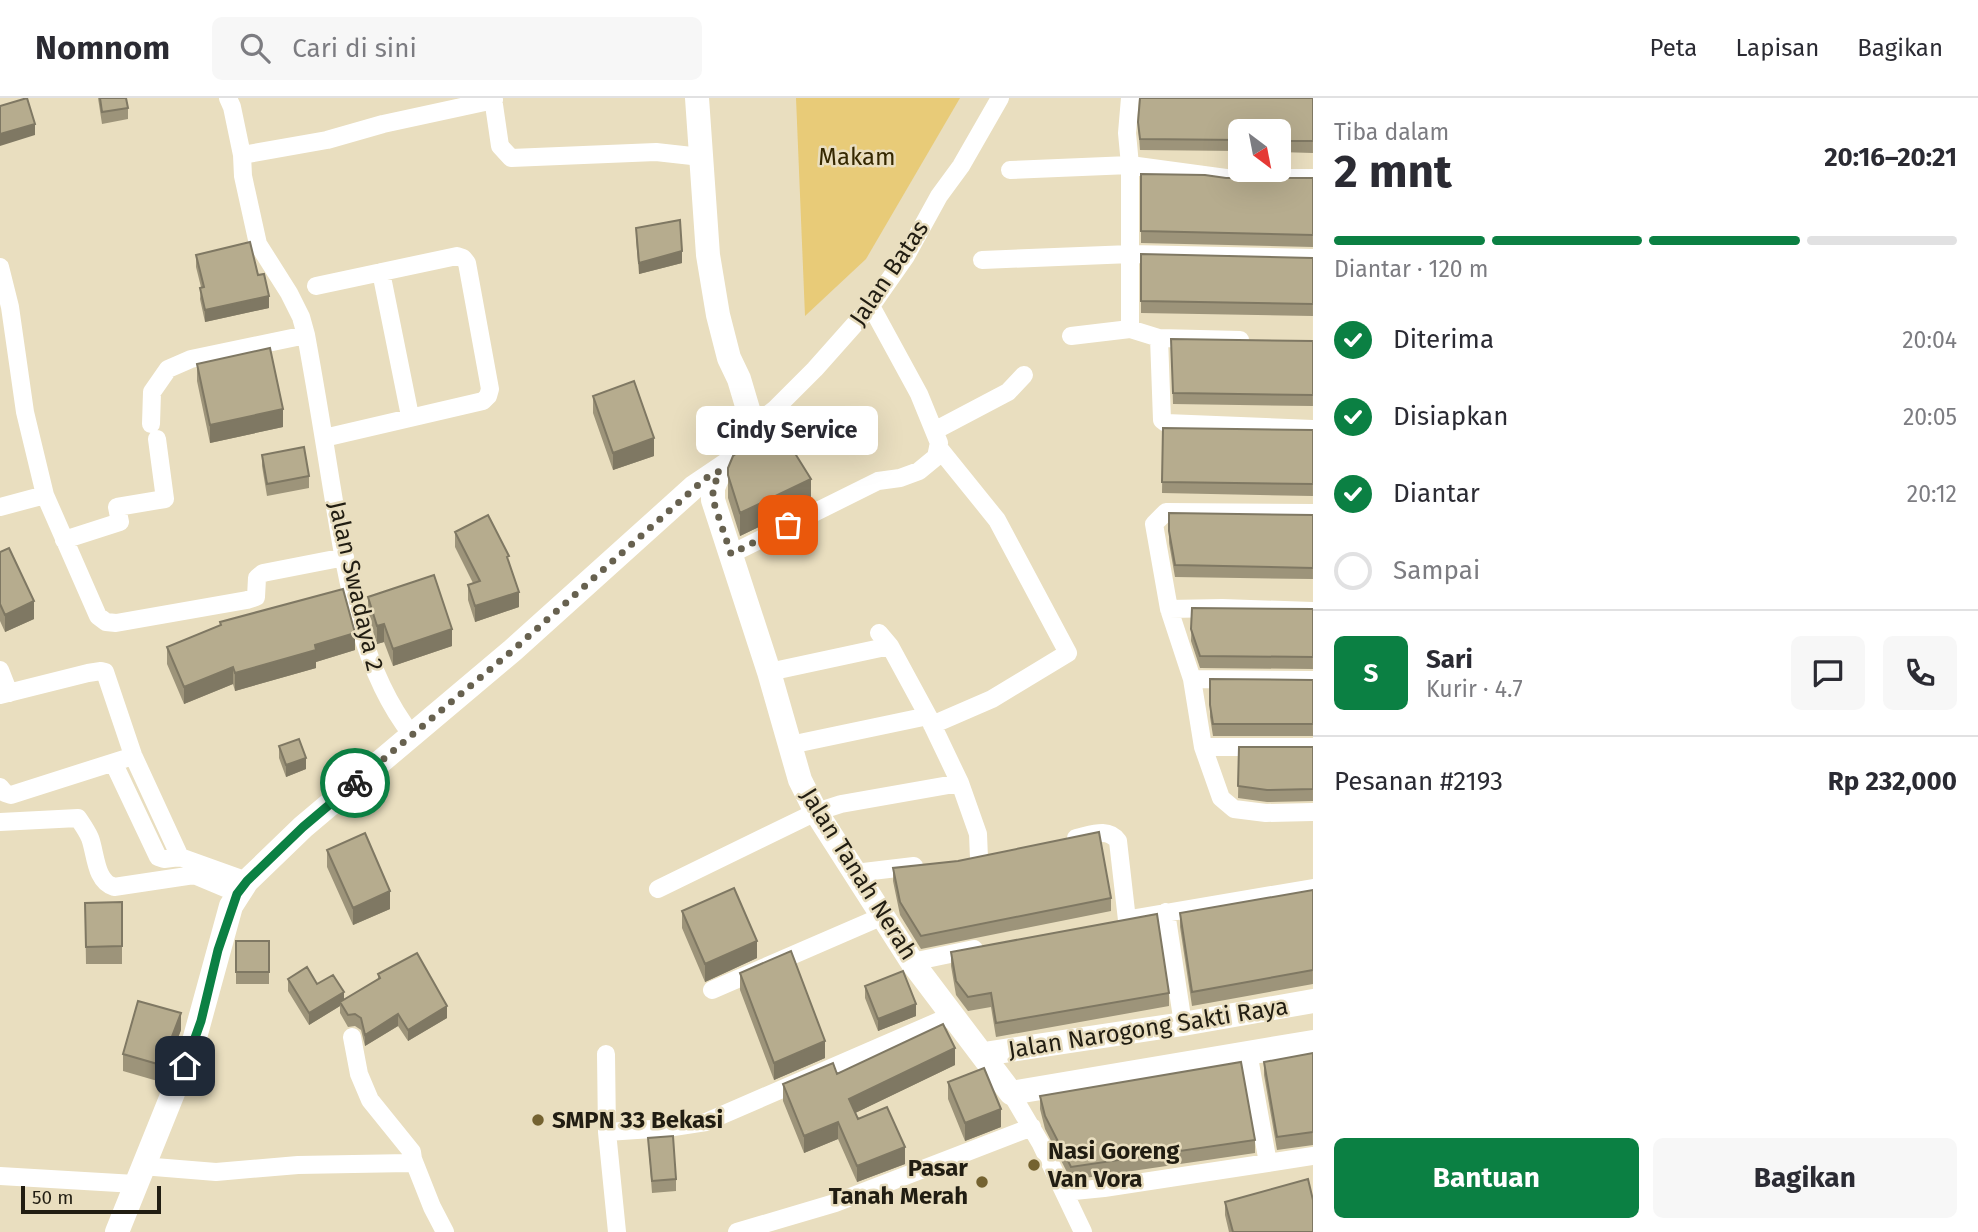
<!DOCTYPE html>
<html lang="id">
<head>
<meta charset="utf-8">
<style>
  body { margin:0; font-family:"Fira Sans",sans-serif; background:#f7f7f7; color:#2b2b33; height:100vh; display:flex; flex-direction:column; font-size:26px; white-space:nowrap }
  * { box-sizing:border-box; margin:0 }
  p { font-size:23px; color:#7c7c81 }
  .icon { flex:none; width:38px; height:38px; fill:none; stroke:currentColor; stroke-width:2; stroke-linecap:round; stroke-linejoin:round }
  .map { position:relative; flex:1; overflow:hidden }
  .panel { display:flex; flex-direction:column; background:#fff; width:665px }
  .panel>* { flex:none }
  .needle { width:46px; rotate:148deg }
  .fabs { position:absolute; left:1228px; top:21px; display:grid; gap:14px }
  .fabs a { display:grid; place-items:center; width:63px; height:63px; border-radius:10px; background:#fff; box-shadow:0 7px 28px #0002; font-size:35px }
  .scale { position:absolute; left:21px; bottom:18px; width:140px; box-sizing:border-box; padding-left:7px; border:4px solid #211d12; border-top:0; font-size:19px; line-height:24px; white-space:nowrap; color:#211d12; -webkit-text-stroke:5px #e9debf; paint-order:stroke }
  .pin { position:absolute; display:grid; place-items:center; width:60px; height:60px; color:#fff; margin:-30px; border-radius:14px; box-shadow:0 4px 10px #0006 }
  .courier { position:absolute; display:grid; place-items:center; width:70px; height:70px; margin:-35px; border:5px solid #0b8043; border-radius:50%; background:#fff; color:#222; box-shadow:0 2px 9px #0007 }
  .bubble { position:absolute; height:49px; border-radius:10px; background:#fff; box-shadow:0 7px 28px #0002; font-size:23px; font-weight:700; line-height:49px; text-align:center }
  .summary em { font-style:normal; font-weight:700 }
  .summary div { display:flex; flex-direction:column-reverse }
  .summary { display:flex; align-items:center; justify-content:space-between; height:119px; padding:0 21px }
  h1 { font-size:46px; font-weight:700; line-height:52px }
  .bar { display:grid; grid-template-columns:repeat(4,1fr); gap:10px 7px; align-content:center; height:84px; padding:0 21px }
  .bar i { height:9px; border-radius:5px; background:#e1e1e2 }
  .bar .on { background:#0b8043 }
  .bar p { grid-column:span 4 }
  .line { display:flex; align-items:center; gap:18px; padding:0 21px; border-top:2px solid #e1e1e2 }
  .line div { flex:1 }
  .round { display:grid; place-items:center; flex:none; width:74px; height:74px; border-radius:10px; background:#f7f7f7 }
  ol { padding:0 21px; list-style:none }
  li { display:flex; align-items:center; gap:21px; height:77px }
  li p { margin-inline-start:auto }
  li .icon { padding:7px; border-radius:50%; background:#0b8043; color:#fff; stroke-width:4 }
  li:last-child { color:#7c7c81 }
  li i { width:38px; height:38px; border:4px solid #e1e1e2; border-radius:50% }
  .cta { display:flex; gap:14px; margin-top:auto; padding:14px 21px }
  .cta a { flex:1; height:80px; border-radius:10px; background:#0b8043; color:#fff; font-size:28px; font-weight:700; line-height:80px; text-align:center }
  .cta a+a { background:#f7f7f7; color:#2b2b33 }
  header { display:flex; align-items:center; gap:42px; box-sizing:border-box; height:98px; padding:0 35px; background:#fff; border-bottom:2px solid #e1e1e2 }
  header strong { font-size:33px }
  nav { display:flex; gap:38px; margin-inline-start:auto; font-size:24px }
  .search { width:490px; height:63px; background:#f7f7f7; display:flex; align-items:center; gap:18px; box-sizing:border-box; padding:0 24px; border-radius:10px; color:#7c7c81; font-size:26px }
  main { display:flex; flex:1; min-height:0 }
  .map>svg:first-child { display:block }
  .green { fill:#e8cb78 }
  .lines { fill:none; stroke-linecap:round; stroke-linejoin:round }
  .street { stroke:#fff; stroke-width:18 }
  .secondary { stroke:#fff; stroke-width:24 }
  .wall { fill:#9d947a }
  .shaded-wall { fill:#7f7863 }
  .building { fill:#b6ac8e; stroke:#7f7863; stroke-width:2 }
  .done { stroke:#67614f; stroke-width:7; stroke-dasharray:0 12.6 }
  .route { stroke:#0b8043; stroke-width:9 }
  .poi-dot { fill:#746230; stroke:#e9debf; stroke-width:2.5 }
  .labels { text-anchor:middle; stroke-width:5; stroke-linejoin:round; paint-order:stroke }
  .park-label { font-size:24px; fill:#352800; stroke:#e9debf }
  .street-label { font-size:24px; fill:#211d12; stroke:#e9debf }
  .poi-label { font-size:24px; font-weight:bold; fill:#211d12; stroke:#e9debf; text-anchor:start }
</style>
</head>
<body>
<header>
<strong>Nomnom</strong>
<div class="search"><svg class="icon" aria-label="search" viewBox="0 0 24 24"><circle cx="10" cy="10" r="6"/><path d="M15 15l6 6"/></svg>Cari di sini</div>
<nav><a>Peta</a><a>Lapisan</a><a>Bagikan</a></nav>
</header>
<main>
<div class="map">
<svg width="1313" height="1134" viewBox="0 0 1313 1134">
  <rect width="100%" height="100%" fill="#e9debf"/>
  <!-- green -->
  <path class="green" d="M796,0H960L866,161L805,218Z"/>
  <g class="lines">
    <!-- street -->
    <path class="street" d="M228,0L232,9L242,57L243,78L258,146L289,195L301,219L306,237C315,286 323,335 331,385C345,469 358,569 412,637
      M493,0L500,48L511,60L656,54L701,59
      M1130,0L1127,35L1130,67V231
      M242,57L327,42L383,26L494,2
      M1010,72L1130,67L1226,80H1313
      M982,162L1131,156L1313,160
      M0,169L10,209L25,314L45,397L98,518L106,524L116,525L247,502L256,499L257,480L263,475L345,459
      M381,174L410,318
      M316,188L457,158L463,160L467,165L490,291L488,298L483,303L324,340
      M1071,238L1130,231L1159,240L1240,242
      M1159,240L1162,322L1166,325L1313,331
      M151,326L152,294L168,271L191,261L306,237
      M753,328L774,312L815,271L871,208L906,158L939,98L961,68L1000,0
      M934,333L1008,294L1024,277
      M0,409L45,397
      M1313,415L1166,414L1154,426L1169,511L1192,581L1203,649L1221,700L1234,711L1266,715L1313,714
      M64,442L120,424L117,409L165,401L157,341
      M731,456L878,383L900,380L919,373L936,359L939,345L919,296L871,208
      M1169,511L1222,510L1313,513
      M879,535L890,548L928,618L960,685L978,736L979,760
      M0,572L9,595
      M769,574L890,548
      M1192,581L1313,582
      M0,597L88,575L101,573L105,574L133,657L180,759
      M932,627L992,601L1068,555L997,422L938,349
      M790,647L928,618
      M1203,649H1313
      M114,666L158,759L164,761L180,759L247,783
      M0,689L5,695L11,697L124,661
      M0,724L78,720C82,726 87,733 90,740C96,756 95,783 114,789L194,777L237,795
      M1076,740C1091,737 1108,729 1118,743L1127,822
      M855,775L914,768
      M658,791L816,714L841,706L960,685
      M1166,814L1183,926
      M1136,820L1313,790
      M912,864L974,851
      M712,892L883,818
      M1248,954L1268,1065
      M606,956L607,1034L617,1134
      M1011,995L1041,1046L1083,1134
      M607,1034L667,1030L706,1024L953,917
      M413,1061L432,1109L445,1134
      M142,1068L216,1074L298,1067L409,1065L413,1061L412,1054L370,1002L359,976L352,939
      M0,1078L135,1086
      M1064,1094L1104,1090L1313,1058
      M737,1134L835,1105L1032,1029"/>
    <!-- secondary -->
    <path class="secondary" d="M720,373L713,390V402L769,574L800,682L816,714L912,864L1011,995L1313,944
      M984,956L1183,926L1313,903
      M117,1134L194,943L231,808L247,783L303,729L513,552L694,389L734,362L746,347L753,328L739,281L729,260L718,217L708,157L697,0"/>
  </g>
  <!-- wall -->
  <path class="wall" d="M98,0H126L128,10V21L102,26Z
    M1313,0V55L1279,54V33H1241V53L1140,52L1138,24Z
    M1141,76L1226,80H1313V149L1141,145Z
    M636,130L682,165L639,176L636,141Z
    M1141,156L1313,160V218L1141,215Z
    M196,157L258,177L269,210L205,224L200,201L201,189L196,169Z
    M1171,241L1313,243V308L1173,306Z
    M197,266L283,329L210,345L197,283Z
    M593,298L654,358L613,372L593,315Z
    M1163,330L1313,332V398L1162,395Z
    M262,357L309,378V390L267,398L262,368Z
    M728,370L811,404L740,438L728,400Z
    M1169,415L1313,417V481L1175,479L1169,445Z
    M455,434L509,464L519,509L475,524L468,502V487L473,485L455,449Z
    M0,454L34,521L5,534L0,523Z
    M368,499L452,548L393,568L384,544L377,546L368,517Z
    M1192,510L1313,511V571L1200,570L1191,543Z
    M220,524L355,552L316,564V570L235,593L233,586L184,606L167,566V549L220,527Z
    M1210,581L1313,582V638H1213L1210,619Z
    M279,648L306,671L286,679L279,660Z
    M1239,649H1313V703L1267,704L1238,700Z
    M327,752L390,811L353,827L327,769Z
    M893,770L1111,800V813L921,851L900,817L893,783Z
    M1313,792V886L1192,908L1180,829V815Z
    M122,804V866H86L85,805Z
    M682,813L757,860L705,884L682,830Z
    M236,843H269V886H236Z
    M951,854L1169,895V908L996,939L991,909L968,913L956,897L951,868Z
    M740,875L825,960L774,982L740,892Z
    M378,876L447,920L408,943L398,928L365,948L361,932L355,928L348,929L340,915V908L309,927L288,893V881L344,901L378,881Z
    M865,888L916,918L878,933L865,900Z
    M181,932L161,984L123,973V956Z
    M1313,955V1047L1277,1052L1264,977V964Z
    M955,967L855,1015L858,1021L905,1066L857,1084L838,1041L804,1055L783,1003V986L837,976Z
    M948,984L1001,1029L965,1043L948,1001Z
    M1040,998L1255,1042V1055L1071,1082L1045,1031L1040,1011Z
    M648,1040L676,1081V1093L652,1095Z
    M1225,1104L1313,1134H1229L1225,1117Z"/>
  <!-- shaded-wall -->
  <path class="shaded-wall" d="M35,26V37L0,48V36Z
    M682,153V165L639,176V165Z
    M269,198V210L205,224V212Z
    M283,311V329L210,345V327Z
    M654,340V358L613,372V355Z
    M811,381V404L740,438V415Z
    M519,494V509L475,524V508Z
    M34,503V521L5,534V517Z
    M384,526V544L377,546V528Z
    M452,531V548L393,568V551Z
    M355,535V552L316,564V570L235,593V575L315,547Z
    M233,569V586L184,606V589Z
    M306,660V671L286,679V667Z
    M390,793V811L353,827V810Z
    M757,843V860L705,884V866Z
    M344,894V906L340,904V908L309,927V915Z
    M916,906V918L878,933V921Z
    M447,908V920L408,943V932Z
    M181,915V932L161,984V967Z
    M398,916V928L365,948V937Z
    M825,943V960L774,982V965Z
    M955,950V967L849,1018V1001Z
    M1001,1011V1029L965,1043V1025Z
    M838,1024V1041L804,1055V1038Z
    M905,1049V1066L857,1084V1068Z"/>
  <!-- building -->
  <path class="building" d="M27,0L35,26L0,36V8Z
    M100,0H126L128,10L102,14Z
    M1140,0H1313V43H1279V33H1241V42L1140,41L1138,24Z
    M1141,76L1205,77L1226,80H1313V137L1141,133Z
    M680,122L682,153L639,165L636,130Z
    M250,144L258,177L264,176L269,198L205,212L200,190L204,189L196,157Z
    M1141,156L1313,160V206L1141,203Z
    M1171,241L1313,243V297L1173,295Z
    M270,250L283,311L210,327L197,266Z
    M634,283L654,340L613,355L593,298Z
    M768,312L811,381L740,415L728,377V370L733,358L745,349L758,333Z
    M1163,330L1313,332V386L1162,384Z
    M304,349L309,378L267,386L262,357Z
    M1169,415L1313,417V470L1175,467L1169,433Z
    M488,417L509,458L507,459L519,494L475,508L468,487L480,483L455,434Z
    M9,450L34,503L5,517L0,506V454Z
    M434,477L452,531L393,551L384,526L377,528L368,499Z
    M343,491L355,535L315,547L316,552L235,575L233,569L184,589L167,549L221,527L220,524Z
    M1192,510L1313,511V559L1200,558L1191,531Z
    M1210,581L1313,582V626H1213L1210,607Z
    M299,641L306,660L286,667L279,648Z
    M1239,649H1313V691L1267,692L1238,688Z
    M1099,734L1111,800L921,838L900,804L893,770L958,763Z
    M365,735L390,793L353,810L327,752Z
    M734,790L757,843L705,866L682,813Z
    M1313,792V872L1192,894L1180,815Z
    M122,804V848L86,849L85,805Z
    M1157,816L1169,895L996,925L991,895L968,899L956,883L951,854Z
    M236,843H269V874H236Z
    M791,853L825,943L774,965L740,875Z
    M417,855L447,908L408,932L398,916L365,937L361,920L355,916L348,917L340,904L380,880L378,876Z
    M307,869L317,886L333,877L344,894L309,915L288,881Z
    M903,873L916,906L878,921L865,888Z
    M138,903L181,915L161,967L123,956Z
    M943,926L955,950L849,1001L858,1021L887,1009L905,1049L857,1068L838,1024L804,1038L783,986L833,965L837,976Z
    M1313,955V1034L1277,1039L1264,964Z
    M1241,964L1255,1042L1071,1069L1045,1018L1040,998Z
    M984,970L1001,1011L965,1025L948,984Z
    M673,1038L676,1081L652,1083L648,1040Z
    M1308,1081L1313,1102V1134H1233L1225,1104Z"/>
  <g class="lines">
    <!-- done -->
    <path class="done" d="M355,685L513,552L706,380L720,373L713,390V402L731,456L788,427"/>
    <!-- route -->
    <path class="route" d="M185,968L201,923L218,852L237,796L247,783L303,729L355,685"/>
  </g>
  <!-- markers -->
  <g class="poi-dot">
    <circle cx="538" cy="1022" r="7"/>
    <circle cx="1034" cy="1067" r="7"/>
    <circle cx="982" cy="1084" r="7"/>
  </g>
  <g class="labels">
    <!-- park labels -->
    <g class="park-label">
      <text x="857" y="67">Makam</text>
    </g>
    <!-- street labels -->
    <g class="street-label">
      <text transform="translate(889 175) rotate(-56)" y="8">Jalan Batas</text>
      <text transform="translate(356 488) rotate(77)" y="8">Jalan Swadaya 2</text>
      <text transform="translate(859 776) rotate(58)" y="8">Jalan Tanah Nerah</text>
      <text transform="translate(1148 930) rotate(-9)" y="8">Jalan Narogong Sakti Raya</text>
    </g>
    <!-- poi labels -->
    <g class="poi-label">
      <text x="552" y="1030">SMPN 33 Bekasi</text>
      <text x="1048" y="1061">Nasi Goreng<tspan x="1048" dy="28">Van Vora</tspan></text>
      <text x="968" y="1078" text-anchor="end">Pasar<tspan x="968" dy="28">Tanah Merah</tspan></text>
    </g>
  </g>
</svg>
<div class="fabs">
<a><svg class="needle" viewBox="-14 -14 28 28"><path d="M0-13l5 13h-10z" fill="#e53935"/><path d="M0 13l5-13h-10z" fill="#7c7c81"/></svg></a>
</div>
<div class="scale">50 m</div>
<div class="pin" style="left:788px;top:427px;background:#ea580c"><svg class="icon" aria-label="bag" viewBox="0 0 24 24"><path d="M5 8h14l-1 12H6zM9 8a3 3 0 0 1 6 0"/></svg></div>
<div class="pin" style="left:185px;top:968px;background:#1f2937"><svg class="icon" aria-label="home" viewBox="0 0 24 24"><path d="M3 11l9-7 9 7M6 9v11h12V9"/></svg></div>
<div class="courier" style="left:355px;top:685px"><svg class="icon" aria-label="bike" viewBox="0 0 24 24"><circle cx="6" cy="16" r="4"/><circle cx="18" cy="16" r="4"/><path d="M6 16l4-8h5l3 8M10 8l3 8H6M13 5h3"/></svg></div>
<div class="bubble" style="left:696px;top:308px;width:182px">Cindy Service</div>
</div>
<section class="panel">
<div class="summary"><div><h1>2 mnt</h1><p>Tiba dalam</p></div><em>20:16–20:21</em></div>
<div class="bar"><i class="on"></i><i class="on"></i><i class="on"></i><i></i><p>Diantar · 120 m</p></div>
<ol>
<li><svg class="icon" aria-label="check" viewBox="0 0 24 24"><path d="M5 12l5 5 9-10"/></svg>Diterima<p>20:04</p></li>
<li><svg class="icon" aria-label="check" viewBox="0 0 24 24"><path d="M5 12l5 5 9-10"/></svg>Disiapkan<p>20:05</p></li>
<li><svg class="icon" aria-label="check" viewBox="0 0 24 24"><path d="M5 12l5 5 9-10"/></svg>Diantar<p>20:12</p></li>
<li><i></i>Sampai</li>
</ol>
<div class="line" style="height:126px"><b class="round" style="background:#0b8043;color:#fff">S</b><div><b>Sari</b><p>Kurir · 4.7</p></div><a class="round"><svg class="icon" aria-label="chat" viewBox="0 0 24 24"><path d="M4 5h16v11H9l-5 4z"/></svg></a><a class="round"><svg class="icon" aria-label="phone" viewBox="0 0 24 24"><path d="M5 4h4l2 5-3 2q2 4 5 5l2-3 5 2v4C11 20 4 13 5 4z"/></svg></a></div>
<div class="line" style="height:91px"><div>Pesanan #2193</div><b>Rp 232,000</b></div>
<div class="cta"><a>Bantuan</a><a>Bagikan</a></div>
</section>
</main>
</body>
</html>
